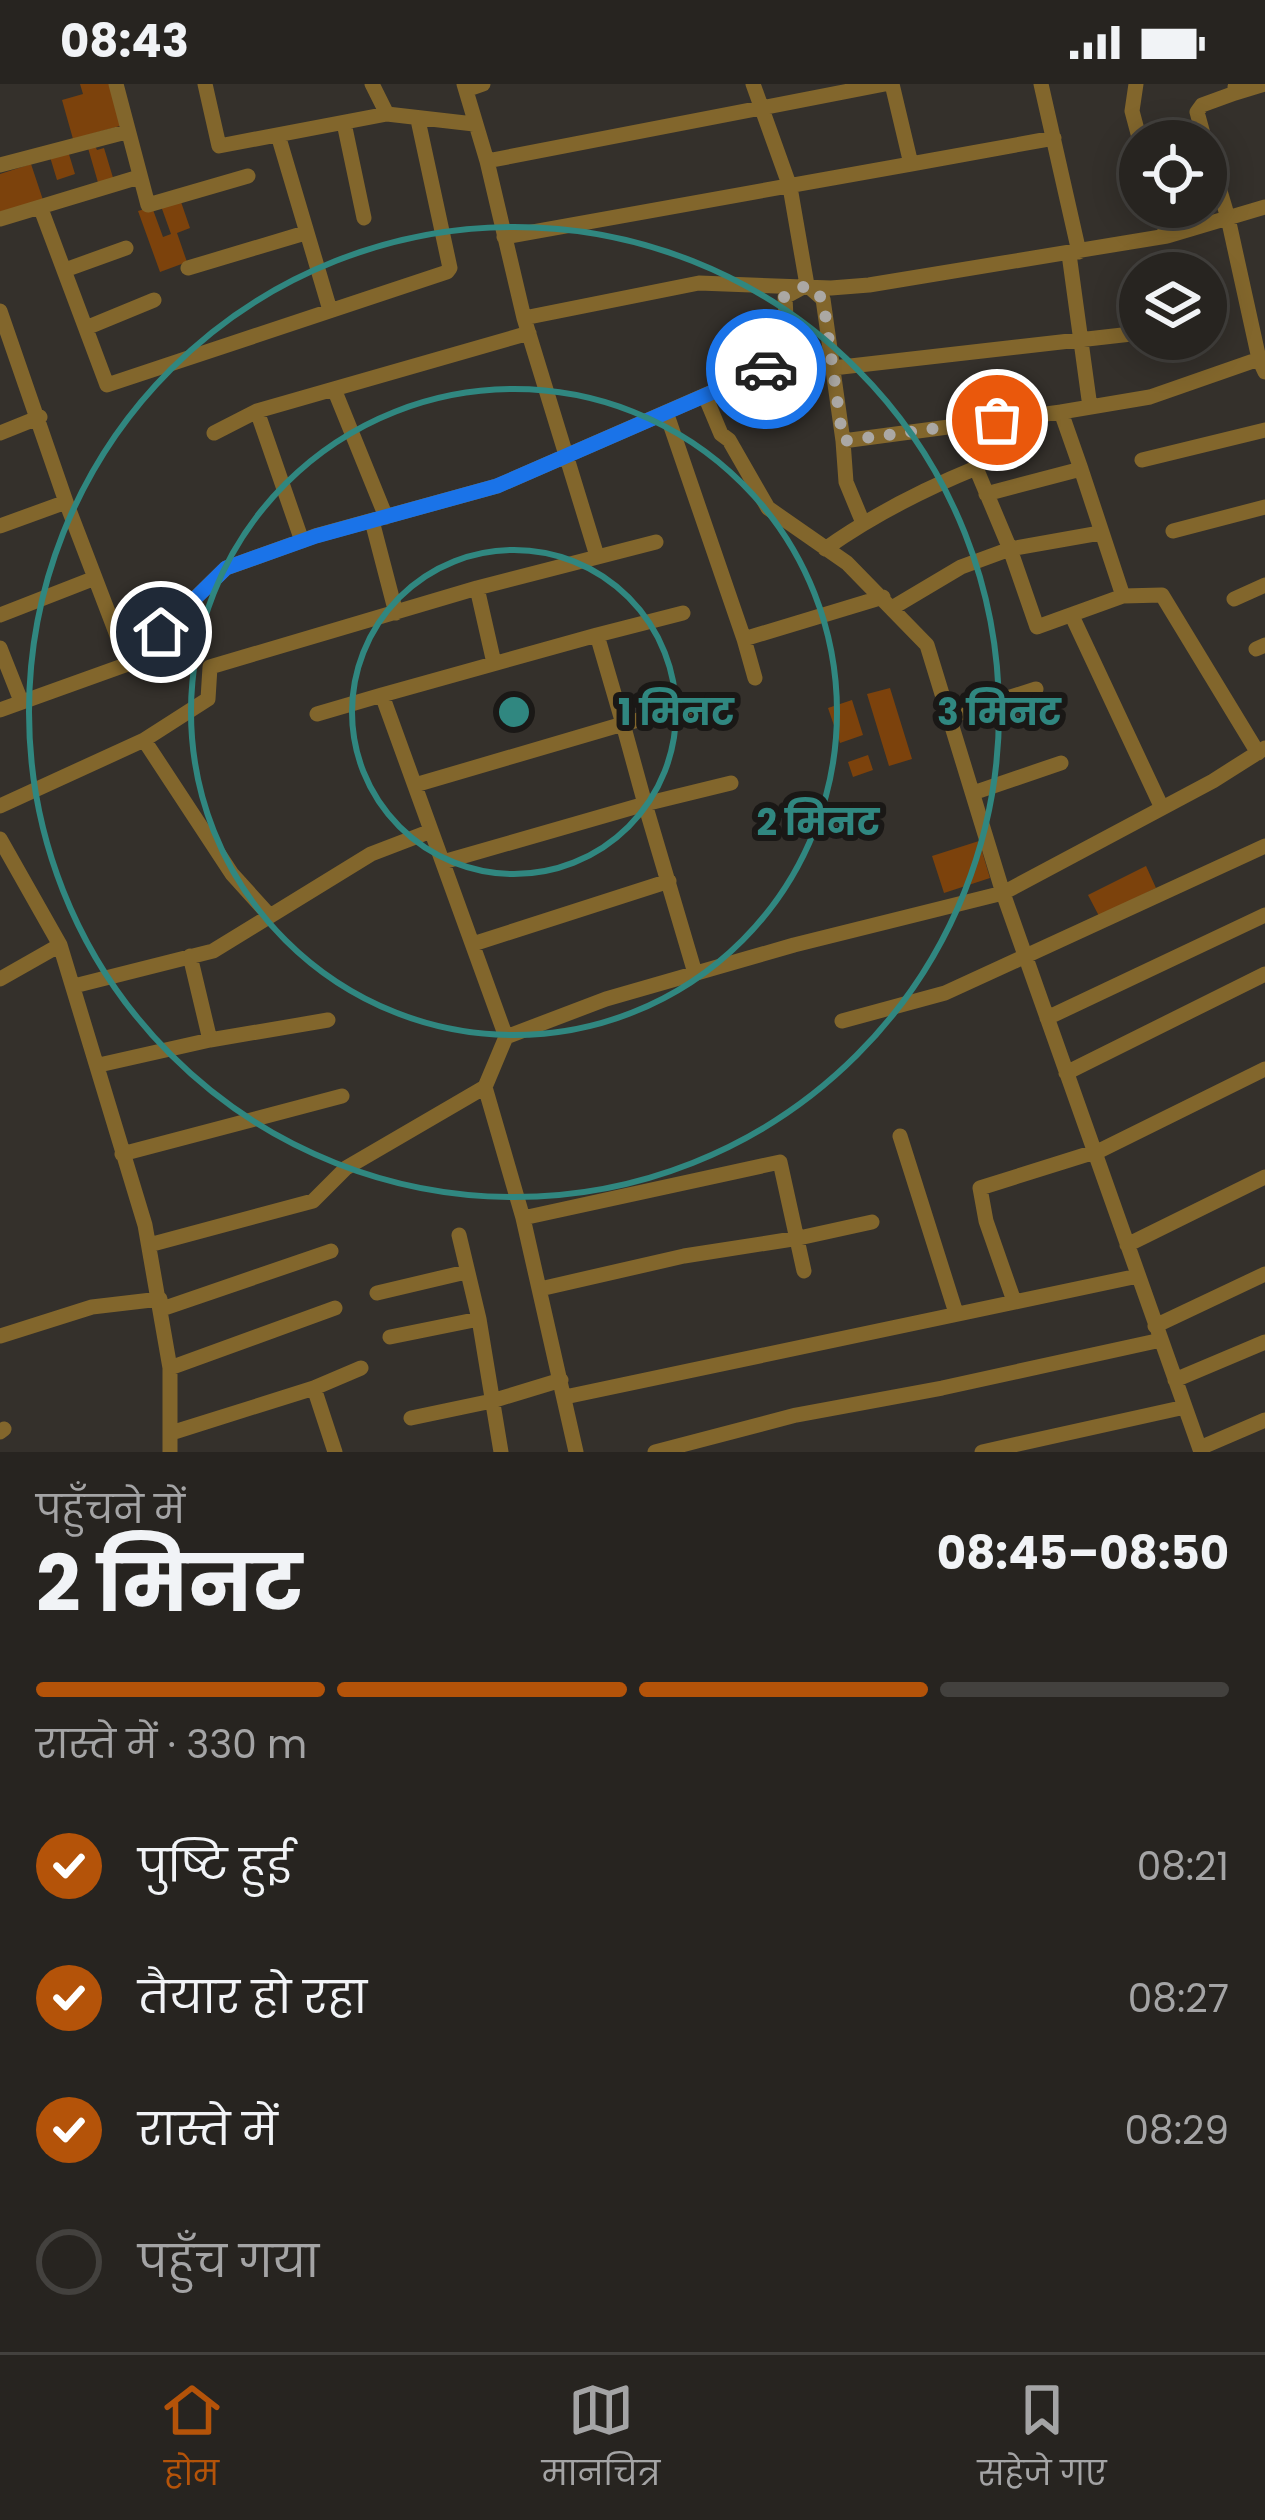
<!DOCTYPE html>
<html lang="hi">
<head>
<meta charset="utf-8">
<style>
  body { margin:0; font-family:Poppins,"Noto Sans Devanagari",sans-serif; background:#33302d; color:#f1f3f6; height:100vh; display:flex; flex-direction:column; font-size:45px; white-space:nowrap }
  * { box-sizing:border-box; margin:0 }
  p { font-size:39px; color:#a4a4a5 }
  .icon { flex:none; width:66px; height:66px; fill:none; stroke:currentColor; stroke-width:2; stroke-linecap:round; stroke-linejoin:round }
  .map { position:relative; height:1368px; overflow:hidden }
  .sheet { display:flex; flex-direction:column; background:#272420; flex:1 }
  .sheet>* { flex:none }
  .buttons { position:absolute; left:1119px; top:36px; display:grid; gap:24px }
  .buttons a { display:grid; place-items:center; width:108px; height:108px; border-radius:50%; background:#272420; box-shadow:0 6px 30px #0003,0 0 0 3px #43413e; font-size:60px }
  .pin { position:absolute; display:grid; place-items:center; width:102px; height:102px; color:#fff; margin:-51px; border:6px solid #fff; border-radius:50%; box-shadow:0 3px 12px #0007 }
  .courier { position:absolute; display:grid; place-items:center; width:120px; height:120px; margin:-60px; border:9px solid #1a73e8; border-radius:50%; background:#fff; color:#222; box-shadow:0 3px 15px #0007 }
  .head em { font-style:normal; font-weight:700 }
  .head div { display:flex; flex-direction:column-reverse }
  .head { display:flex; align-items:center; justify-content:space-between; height:204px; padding:0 36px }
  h1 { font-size:78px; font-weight:700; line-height:90px }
  .bar { display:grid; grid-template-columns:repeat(4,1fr); gap:18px 12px; align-content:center; height:144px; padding:0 36px }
  .bar i { height:15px; border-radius:9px; background:#43413e }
  .bar .on { background:#b45309 }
  .bar p { grid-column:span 4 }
  ol { padding:0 36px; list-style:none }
  li { display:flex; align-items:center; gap:36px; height:132px }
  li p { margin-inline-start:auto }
  li .icon { padding:12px; border-radius:50%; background:#b45309; color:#fff; stroke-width:4 }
  li:last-child { color:#a4a4a5 }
  li i { width:66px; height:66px; border:6px solid #43413e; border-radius:50% }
  .status { display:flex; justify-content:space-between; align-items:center; height:84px; padding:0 60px; background:#272420; direction:ltr }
  .status svg { height:33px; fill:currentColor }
  .tabs { display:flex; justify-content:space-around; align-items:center; height:168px; border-top:3px solid #43413e; background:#272420; font-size:33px; color:#a4a4a5 }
  .tabs a { display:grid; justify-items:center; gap:6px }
  .tabs .on { color:#b45309 }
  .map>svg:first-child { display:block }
  .building { fill:#7c420c }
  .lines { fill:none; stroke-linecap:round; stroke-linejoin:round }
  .minor { stroke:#82662c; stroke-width:15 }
  .done { stroke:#aba8a4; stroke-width:12; stroke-dasharray:0 21.6 }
  .route { stroke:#1a73e8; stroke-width:15 }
  .ring { fill:none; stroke:#308780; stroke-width:6 }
  .centre { fill:#308780; stroke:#1a1816; stroke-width:6 }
  .ring-label { font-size:36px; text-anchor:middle; font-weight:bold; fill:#308780; stroke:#1a1816; stroke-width:12; stroke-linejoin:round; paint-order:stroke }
</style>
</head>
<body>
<div class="status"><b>08:43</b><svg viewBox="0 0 49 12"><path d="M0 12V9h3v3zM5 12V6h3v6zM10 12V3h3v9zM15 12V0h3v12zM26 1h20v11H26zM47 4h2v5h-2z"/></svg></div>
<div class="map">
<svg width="1265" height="1368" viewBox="0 0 1265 1368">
  <rect width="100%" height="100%" fill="#34302b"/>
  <!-- building -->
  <path class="building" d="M80,0H109L120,42L73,55L62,16L83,10Z
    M95,62L97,66L104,64L114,97L99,102L88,64Z
    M68,67L75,90L57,96L50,73Z
    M31,80L44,119L0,133V90Z
    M180,115L190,144L177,149L187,178L160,188L138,127L152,123L163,153L171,150L161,122Z
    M890,604L912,675L889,682L867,610Z
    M852,616L863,651L840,659L828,624Z
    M868,671L873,686L853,693L848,678Z
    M979,757L990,794L944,809L932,772Z
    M1146,782L1156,804L1099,832L1088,811Z"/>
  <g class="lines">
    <!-- minor -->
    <path class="minor" d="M116,0L148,121L248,92
      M205,0L219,62L387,30
      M372,0L387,30L474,40
      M464,0L487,77L524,234L597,472
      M753,0L790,103L807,201L823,215L843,357L1061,328
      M892,0L911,80L1054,54
      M1041,0L1079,168
      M1136,0L1132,27L1140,57
      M1235,3V9L1265,0
      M466,6L483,0
      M344,39L364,134
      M278,51L330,226
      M1205,57L1197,28L1202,21L1235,9
      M1206,60L1228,134L1259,275L1265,274
      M487,77L885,0
      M0,81L126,48
      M1159,123L1167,152L1265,123
      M41,125L107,301L447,188L450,184L418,36
      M0,135L139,93
      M504,153L911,80
      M1069,170L1090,323
      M188,184L305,149
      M65,186L126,164
      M0,227L66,418L128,580
      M524,234L699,199L831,204L869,201L1167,152
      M86,244L154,216
      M833,284L1140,249
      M334,305L386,433
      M716,306L708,319L721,350L729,356L768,424L847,479L927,561L1003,809L1201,1368
      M666,328L744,555L883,513
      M0,349L40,333
      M214,349L257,327
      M843,357L846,398L863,439
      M1142,376L1265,346
      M1081,385L1123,512L1037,543L1010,465L1100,449
      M986,410L1081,385L1061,328L1150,313L1259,275L1265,288
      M372,437L396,529
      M0,442L66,418
      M1173,447L1265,423
      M302,457L257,327L529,249
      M825,465C873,431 922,406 976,384L1010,465L961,483L892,524
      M477,504L494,579
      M1123,512L1162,511L1258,669
      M1234,515L1265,501
      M0,531L95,494
      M1072,532L1162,724
      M597,551L683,529
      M744,555L755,594
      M0,564L21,617
      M1256,565L1265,561
      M715,616L623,640L597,551L382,611L506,953L606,915L794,861L1003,809L1213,697L1265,664
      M0,626L128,580L226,484L315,452L497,402L788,275L785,213L807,201
      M317,630L382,611
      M951,632L1036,605
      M144,656L232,790L270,832
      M415,701L623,640L645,720L443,778
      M973,709L1061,679
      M0,722L144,656L208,615L210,583L477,504L656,458
      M0,755L60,861L145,1141L170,1284V1368
      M473,860L669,797
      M190,872L210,956
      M695,889L645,720L731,699
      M0,895L60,861
      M74,902L213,867L371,770L431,747
      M1047,934L1265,831
      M842,937L945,909L1265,762
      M99,981L210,956L328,936
      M1066,989L1265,890
      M485,1003L523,1134L576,1368
      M900,1052L956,1229
      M122,1070L342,1012
      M523,1134L780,1078L804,1187
      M459,1151L479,1235L501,1368
      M149,1161L313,1117L346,1084L485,1003L506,953
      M1127,1161L1265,1093
      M540,1205L684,1172L799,1154L872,1138
      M377,1209L466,1188
      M1014,1217L986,1137L980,1104L1101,1066L1265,985
      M162,1225L331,1167
      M1155,1242L1265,1190
      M0,1252L92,1223L160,1215
      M390,1253L479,1235
      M170,1284L335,1224
      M1175,1296L1265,1258
      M565,1313L1138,1192
      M411,1334L492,1317L561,1296
      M0,1348L4,1345
      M171,1349L314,1304
      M1200,1364L1265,1336
      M335,1368L314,1304L361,1284
      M655,1368L796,1331L942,1304L1161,1256
      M982,1368L1185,1323"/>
  </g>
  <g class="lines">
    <!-- done -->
    <path class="done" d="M766,285L788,275L784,213L807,201L823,215L843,357L997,336"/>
    <!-- route -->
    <path class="route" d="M161,548L226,484L316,452L497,402L766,285"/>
  </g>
  <!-- distance rings -->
  <g class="ring">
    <circle cx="514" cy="628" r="162"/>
    <circle cx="514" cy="628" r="323"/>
    <circle cx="514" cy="628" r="485"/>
  </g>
  <circle cx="514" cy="628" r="18" class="centre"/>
  <g class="ring-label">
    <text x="676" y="641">1 मिनट</text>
    <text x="999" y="641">3 मिनट</text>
    <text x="818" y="751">2 मिनट</text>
  </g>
</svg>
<div class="buttons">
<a><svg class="icon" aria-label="locate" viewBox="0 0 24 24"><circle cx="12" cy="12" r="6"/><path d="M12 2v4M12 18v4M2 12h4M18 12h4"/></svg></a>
<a><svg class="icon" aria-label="layers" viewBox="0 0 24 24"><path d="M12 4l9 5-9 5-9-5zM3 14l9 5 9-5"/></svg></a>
</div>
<div class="pin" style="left:997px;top:336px;background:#ea580c"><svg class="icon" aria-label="bag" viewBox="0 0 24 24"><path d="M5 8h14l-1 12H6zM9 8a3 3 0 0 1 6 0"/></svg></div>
<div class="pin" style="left:161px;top:548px;background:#1f2937"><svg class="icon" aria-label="home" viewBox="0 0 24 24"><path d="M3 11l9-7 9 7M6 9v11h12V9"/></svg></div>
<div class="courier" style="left:766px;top:285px"><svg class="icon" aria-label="car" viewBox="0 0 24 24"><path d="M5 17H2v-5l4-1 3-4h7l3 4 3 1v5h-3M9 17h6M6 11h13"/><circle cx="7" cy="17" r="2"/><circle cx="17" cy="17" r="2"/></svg></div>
</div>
<section class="sheet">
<div class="head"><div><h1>2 मिनट</h1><p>पहुँचने में</p></div><em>08:45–08:50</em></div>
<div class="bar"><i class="on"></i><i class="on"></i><i class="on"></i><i></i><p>रास्ते में · 330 m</p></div>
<ol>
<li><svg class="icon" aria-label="check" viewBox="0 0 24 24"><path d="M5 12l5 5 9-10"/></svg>पुष्टि हुई<p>08:21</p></li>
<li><svg class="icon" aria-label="check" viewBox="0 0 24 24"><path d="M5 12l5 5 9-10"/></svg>तैयार हो रहा<p>08:27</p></li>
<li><svg class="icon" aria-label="check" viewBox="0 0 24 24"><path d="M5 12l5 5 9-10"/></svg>रास्ते में<p>08:29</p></li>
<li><i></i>पहुँच गया</li>
</ol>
</section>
<nav class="tabs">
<a class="on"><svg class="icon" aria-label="home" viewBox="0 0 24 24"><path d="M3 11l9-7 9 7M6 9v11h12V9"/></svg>होम</a>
<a><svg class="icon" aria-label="map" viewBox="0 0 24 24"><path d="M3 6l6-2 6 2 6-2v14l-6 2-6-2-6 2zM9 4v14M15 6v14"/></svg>मानचित्र</a>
<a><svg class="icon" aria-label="saved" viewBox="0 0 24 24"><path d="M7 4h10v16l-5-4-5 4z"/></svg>सहेजे गए</a>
</nav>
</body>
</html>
